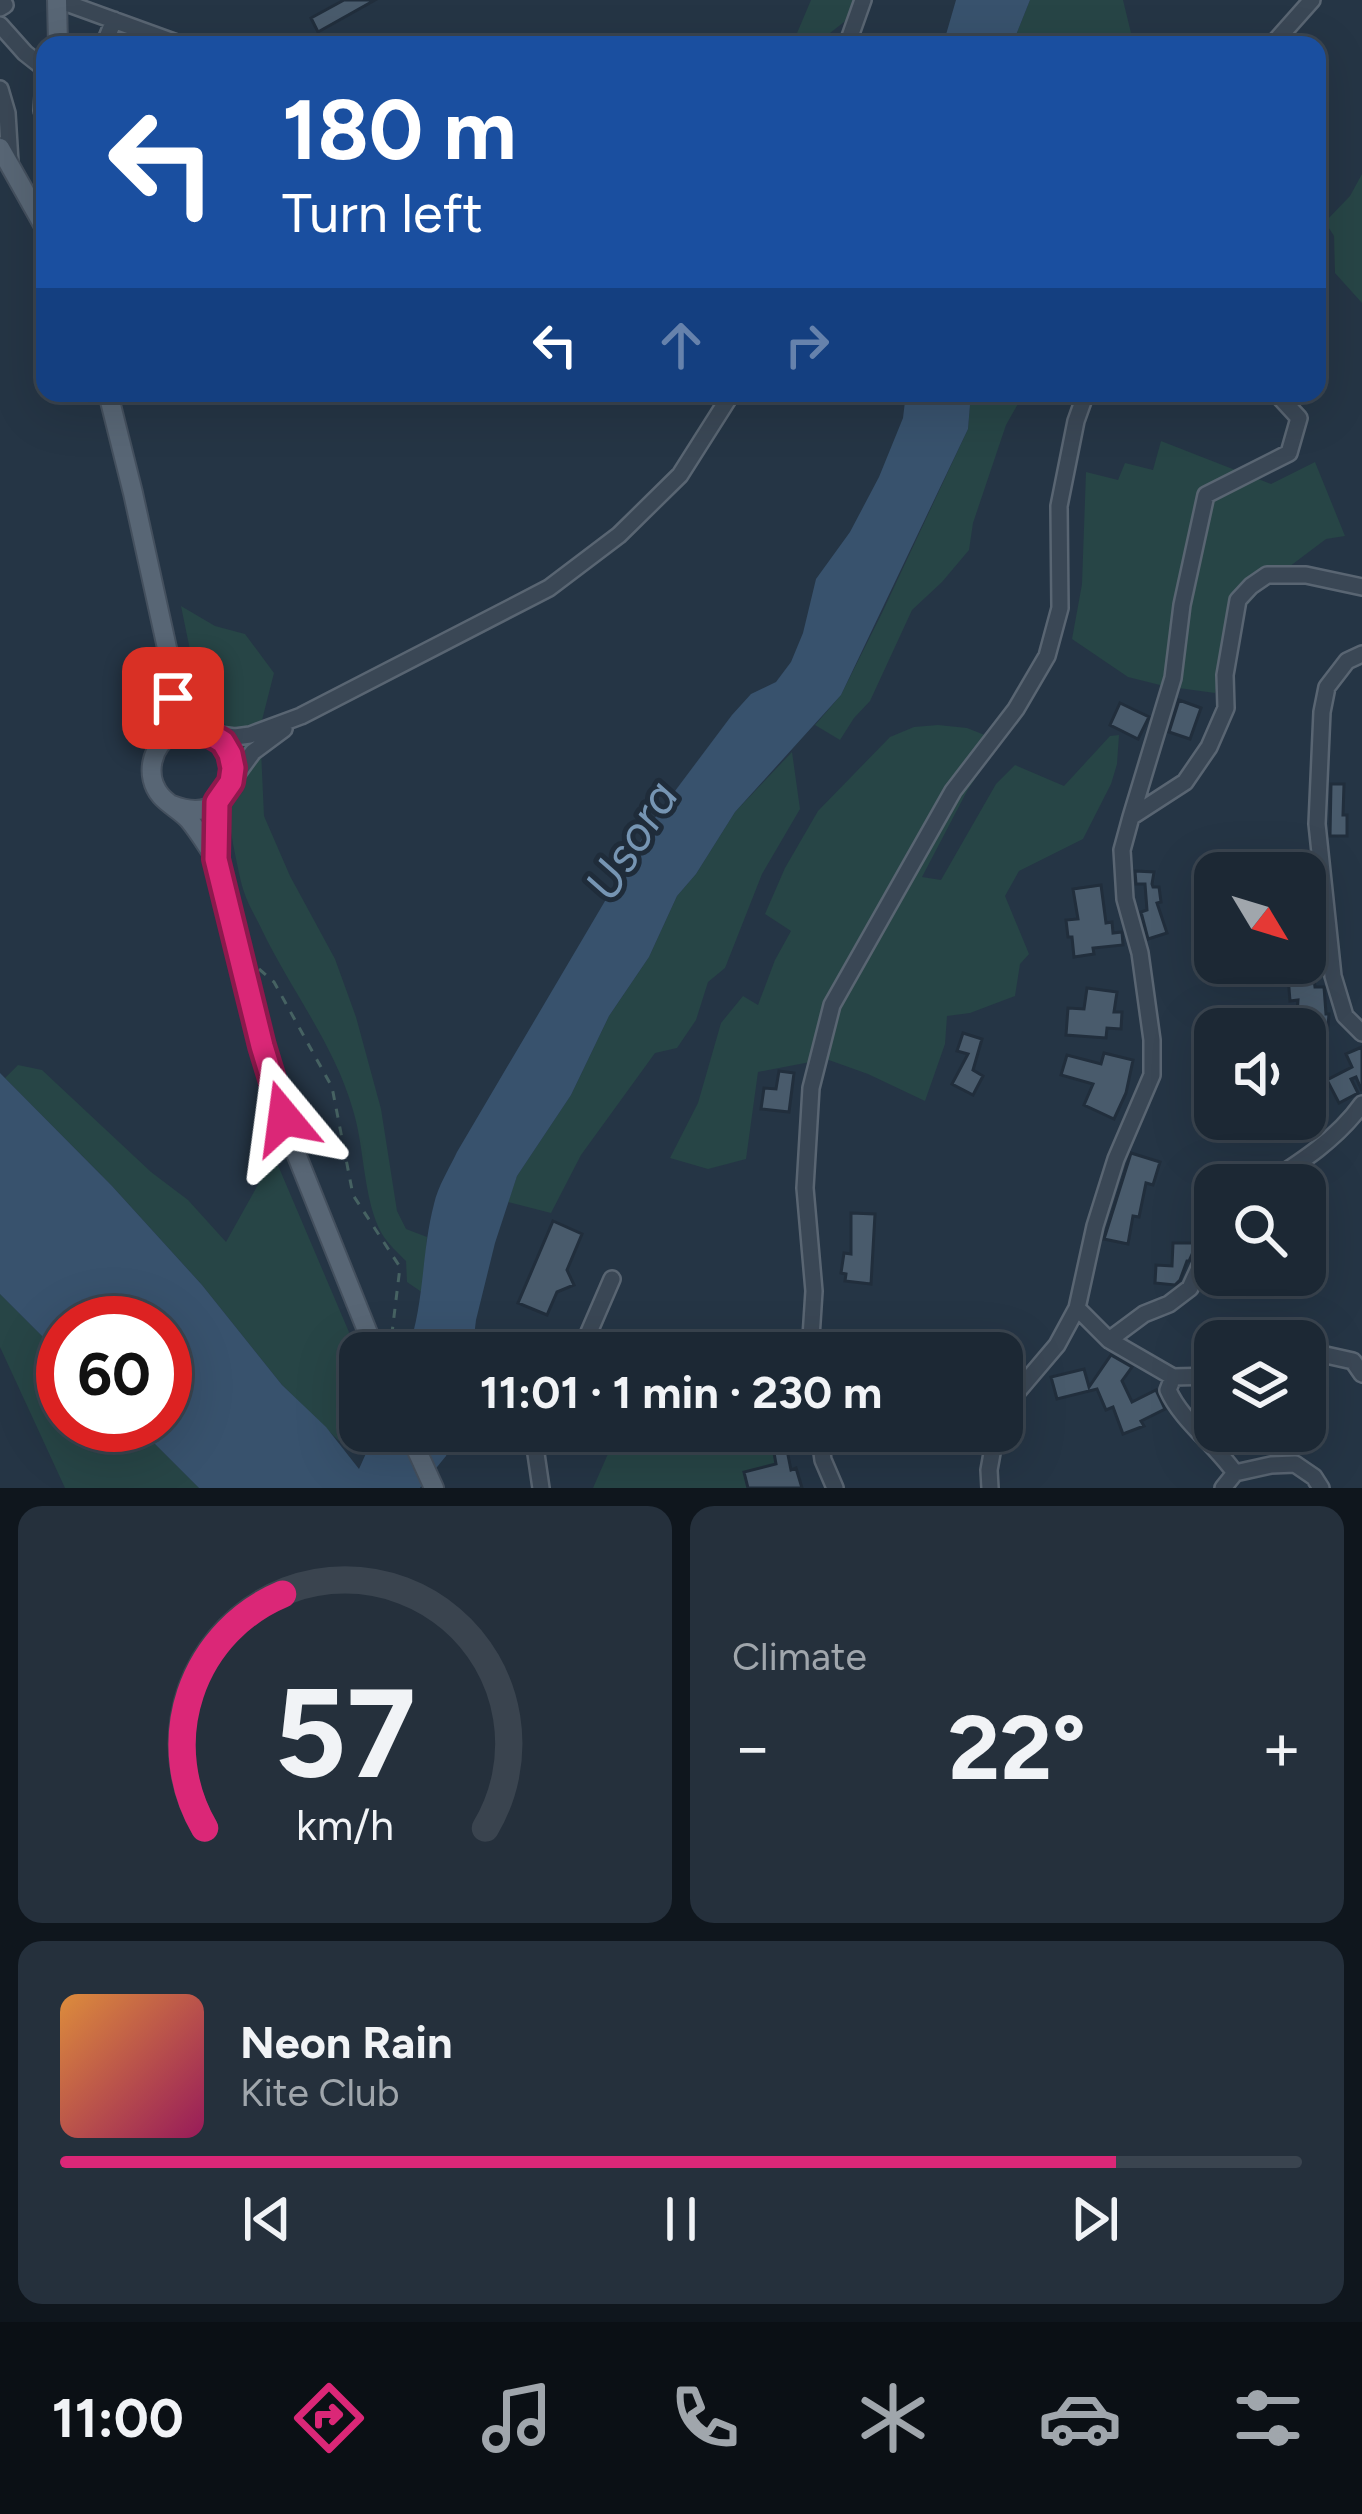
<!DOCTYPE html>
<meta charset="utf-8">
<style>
:root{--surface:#1c2834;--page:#25303c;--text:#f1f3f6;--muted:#a0a6ac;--line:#3a444f;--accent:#db2777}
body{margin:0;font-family:Figtree,sans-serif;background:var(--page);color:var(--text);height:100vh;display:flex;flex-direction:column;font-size:45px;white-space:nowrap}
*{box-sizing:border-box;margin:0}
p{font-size:39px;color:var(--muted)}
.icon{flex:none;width:66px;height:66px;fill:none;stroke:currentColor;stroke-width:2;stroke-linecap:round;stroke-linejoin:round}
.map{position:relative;height:1488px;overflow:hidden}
.side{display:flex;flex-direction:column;gap:18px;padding:18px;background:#0f161d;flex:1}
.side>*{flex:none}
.banner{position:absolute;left:36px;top:36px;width:1290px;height:366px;border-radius:24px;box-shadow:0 12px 48px #0002,0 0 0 3px var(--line);background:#1a4fa0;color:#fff;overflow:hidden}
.needle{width:78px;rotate:128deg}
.controls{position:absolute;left:1194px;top:852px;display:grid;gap:24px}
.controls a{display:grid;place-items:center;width:132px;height:132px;border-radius:24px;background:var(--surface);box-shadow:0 12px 48px #0002,0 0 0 3px var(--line);font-size:60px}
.speed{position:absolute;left:36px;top:1296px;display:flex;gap:24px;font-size:60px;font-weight:700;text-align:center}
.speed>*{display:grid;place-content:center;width:156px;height:156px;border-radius:50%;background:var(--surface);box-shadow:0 12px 48px #0002,0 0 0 3px var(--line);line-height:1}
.speed .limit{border:18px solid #d22;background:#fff;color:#111}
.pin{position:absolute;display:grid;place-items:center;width:102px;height:102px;color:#fff;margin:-51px;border-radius:24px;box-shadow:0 6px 18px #0006}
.me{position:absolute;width:132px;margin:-66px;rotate:344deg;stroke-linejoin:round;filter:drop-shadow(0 0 9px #0008)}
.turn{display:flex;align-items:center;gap:42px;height:252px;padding:0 48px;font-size:54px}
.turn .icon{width:156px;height:156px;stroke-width:2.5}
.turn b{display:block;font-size:84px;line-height:102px}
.lanes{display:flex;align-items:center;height:114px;padding:0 48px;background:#0003;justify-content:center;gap:60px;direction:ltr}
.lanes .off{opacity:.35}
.big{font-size:90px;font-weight:700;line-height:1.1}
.side .tile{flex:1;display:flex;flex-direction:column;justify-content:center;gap:18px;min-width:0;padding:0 42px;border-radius:24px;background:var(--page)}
.side .dial{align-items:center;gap:0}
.dial svg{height:312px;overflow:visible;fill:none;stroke:var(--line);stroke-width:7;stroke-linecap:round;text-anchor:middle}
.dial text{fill:var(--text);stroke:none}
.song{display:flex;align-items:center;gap:36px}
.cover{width:144px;height:144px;border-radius:18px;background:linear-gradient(135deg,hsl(30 70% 55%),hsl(330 70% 35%))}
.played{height:12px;border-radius:6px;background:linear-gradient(90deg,var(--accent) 85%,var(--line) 85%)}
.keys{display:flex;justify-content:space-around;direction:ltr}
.heat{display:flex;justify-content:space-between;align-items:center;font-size:66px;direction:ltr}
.side .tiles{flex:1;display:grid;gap:18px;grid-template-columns:1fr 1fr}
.tile:last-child{grid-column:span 2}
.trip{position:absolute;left:339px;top:1332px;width:684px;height:120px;border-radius:24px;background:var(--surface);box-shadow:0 12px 48px #0002,0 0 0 3px var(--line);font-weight:700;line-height:120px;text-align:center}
.menu{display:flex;height:192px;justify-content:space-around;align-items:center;background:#0b1015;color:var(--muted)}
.menu .icon{width:84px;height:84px}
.menu .on{color:var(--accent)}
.menu b{font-size:54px;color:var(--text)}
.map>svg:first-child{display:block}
</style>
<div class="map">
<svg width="1362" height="1488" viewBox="0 0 1362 1488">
<rect width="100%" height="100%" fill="#253545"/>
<path fill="#274546" d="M 811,0 L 872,0 L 830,33 L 822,45 L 792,45 Z
M 1030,0 L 1123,0 L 1131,33 L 1143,45 L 1012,45 Z
M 1362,174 L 1362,303 L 1335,273 L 1334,236 L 1325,222 L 1350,196 Z
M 971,393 L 1024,393 L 1006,425 L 973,523 L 969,550 L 942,582 L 912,610 L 870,701 L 854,718 L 840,740 L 815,725 L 841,695 L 882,613 L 968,429 Z
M 1161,441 L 1271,484 L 1315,462 L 1345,536 L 1326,539 L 1265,585 L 1241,612 L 1226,637 L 1215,693 L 1164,686 L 1128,677 L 1072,639 L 1082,584 L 1086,472 L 1118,480 L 1125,463 L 1153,470 Z
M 181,606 L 215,626 L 245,634 L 274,673 L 260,728 L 264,816 L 290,876 L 335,959 L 356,1017 L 381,1109 L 397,1211 L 406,1229 L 427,1237 L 423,1293 L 407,1282 L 406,1261 C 398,1253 388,1244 382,1234 C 363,1200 365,1149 353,1110 C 335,1046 291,990 262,930 C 256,917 247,903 243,889 C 238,871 227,816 227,799 C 227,777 243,759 233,736 C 225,719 208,711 199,694 Z
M 938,725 L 967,728 L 1000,741 L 967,791 L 922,877 L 941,880 L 996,784 L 1015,765 L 1064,786 L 1110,736 L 1119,735 L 1117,764 L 1111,784 L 1083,839 L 1019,871 L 1005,896 L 1029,954 L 1020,964 L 1015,996 L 970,1013 L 947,1016 L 945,1044 L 925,1101 L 868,1074 L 826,1059 L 758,1072 L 746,1159 L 708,1169 L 670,1158 L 698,1103 L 721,1023 L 743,996 L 758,1005 L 775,960 L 791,931 L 765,914 L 785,868 L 818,811 L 890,737 L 914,727 Z
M 792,752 L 800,809 L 762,874 L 725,968 L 708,982 L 696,1020 L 677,1048 L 655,1053 L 581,1155 L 551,1213 L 508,1202 L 517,1176 L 571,1095 L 609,1016 L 649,957 L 677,896 L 696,874 L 735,812 Z
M 18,1065 L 42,1070 L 151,1172 L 188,1200 L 226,1242 L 274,1156 L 360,1358 L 360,1421 L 339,1441 L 282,1385 L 202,1285 L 112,1186 L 5,1078 Z
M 0,1294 L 63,1357 L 63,1425 L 136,1425 L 199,1488 L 65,1488 L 0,1347 Z
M 618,1431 L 814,1431 L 814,1441 L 782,1449 L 782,1471 L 756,1488 L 593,1488 Z"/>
<path fill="#38526d" d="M 956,0 L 1030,0 L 1012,45 L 943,45 Z
M 906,393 L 971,393 L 968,429 L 841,695 L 735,812 L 696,874 L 677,896 L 649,957 L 609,1016 L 571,1095 L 517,1176 L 495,1243 L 476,1320 L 472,1353 L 407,1353 C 425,1303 421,1254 434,1204 C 438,1186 449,1169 457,1152 L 651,823 L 732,715 L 751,694 L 776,682 L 791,662 L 803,633 L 816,579 L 850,532 L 879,477 L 903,418 Z
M 0,1073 L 112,1186 L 202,1285 L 282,1385 L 326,1427 L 359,1469 L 376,1431 L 455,1431 L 446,1456 L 420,1488 L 199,1488 L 136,1425 L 165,1425 L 165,1323 L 63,1323 L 63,1357 L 0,1294 Z"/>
<path fill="#495b6c" stroke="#212e3c" stroke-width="3" d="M 344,0 L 375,0 L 318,32 L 311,18 Z
M 1179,700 L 1201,708 L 1190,739 L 1169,732 Z
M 1120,703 L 1149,717 L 1138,739 L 1110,725 Z
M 1331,784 L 1344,784 L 1343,815 L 1347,815 L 1347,836 L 1330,836 Z
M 1135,871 L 1154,872 L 1152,884 L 1153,887 L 1159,887 L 1161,902 L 1157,903 L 1167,933 L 1148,939 L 1141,912 L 1147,910 L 1145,884 L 1136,884 Z
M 1101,885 L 1106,923 L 1112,922 L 1113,933 L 1122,932 L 1123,945 L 1093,948 L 1094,954 L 1074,957 L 1072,937 L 1068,937 L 1066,920 L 1078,919 L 1073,889 Z
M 1280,963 L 1312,963 L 1315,987 L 1324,987 L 1326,1014 L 1329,1014 L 1326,1050 L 1305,1049 L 1305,1029 L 1296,1029 L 1298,1000 L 1290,1001 L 1288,976 L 1281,976 Z
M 1087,988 L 1117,992 L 1114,1012 L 1122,1012 L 1121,1029 L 1107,1028 L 1106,1038 L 1066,1035 L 1068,1008 L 1084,1009 Z
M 963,1033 L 982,1039 L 973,1070 L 983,1076 L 973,1095 L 952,1084 L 968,1054 L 957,1051 Z
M 1362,1047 L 1362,1091 L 1356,1077 L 1351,1079 L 1358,1093 L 1339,1103 L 1327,1080 L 1352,1067 L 1346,1054 Z
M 1104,1053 L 1133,1060 L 1126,1093 L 1114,1119 L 1084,1105 L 1093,1084 L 1061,1075 L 1067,1055 L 1101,1064 Z
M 779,1071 L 794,1073 L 789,1112 L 761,1109 L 764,1088 L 776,1089 Z
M 1131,1153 L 1160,1162 L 1153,1185 L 1146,1183 L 1139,1217 L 1133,1216 L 1128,1244 L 1104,1239 Z
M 851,1213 L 875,1214 L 871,1284 L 845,1281 L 846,1274 L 841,1273 L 844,1253 L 851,1254 Z
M 553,1221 L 582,1234 L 567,1270 L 574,1285 L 557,1292 L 547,1315 L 518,1303 Z
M 1173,1243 L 1197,1243 L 1189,1261 L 1187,1261 L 1180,1280 L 1175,1285 L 1155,1283 L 1156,1265 L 1172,1266 Z
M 1111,1355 L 1132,1367 L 1122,1381 L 1132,1402 L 1156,1390 L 1165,1409 L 1141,1421 L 1144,1426 L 1123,1434 L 1113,1407 L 1106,1410 L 1097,1389 L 1057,1399 L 1051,1377 L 1084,1369 L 1089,1387 Z
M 785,1440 L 791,1470 L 796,1468 L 802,1488 L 748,1488 L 744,1472 L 776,1464 L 772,1442 Z"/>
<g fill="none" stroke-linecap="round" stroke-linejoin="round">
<g stroke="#596572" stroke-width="20">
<path id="minor" d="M 58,0 L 182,45
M 0,8 L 5,5
M 0,25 L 25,53 L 44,68
M 104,45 L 114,20
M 847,45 L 863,0
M 1272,45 L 1312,0
M 0,89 L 7,113 L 10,162
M 42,111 L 45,66
M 44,128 L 45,137
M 1362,654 L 1347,661 L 1327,687 L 1322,712 L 1317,824 L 1333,976 L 1345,1016 L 1362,1033
M 212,734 L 235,737 L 250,735 L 301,716 L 549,588 L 619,535 L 680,475 L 732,393
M 231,782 L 253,752 L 284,729
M 1131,817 L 1173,678 L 1182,605 L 1206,495 L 1289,453 L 1299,418 L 1276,393
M 1265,1185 C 1301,1162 1337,1139 1362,1104
M 1077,1308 L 1109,1340 L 1173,1377 L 1168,1390 C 1181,1420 1215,1444 1235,1473
M 1109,1340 L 1144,1314 L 1169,1304 L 1190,1288 L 1215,1233
M 580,1353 L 612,1279
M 810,1353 L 814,1291 L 805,1188 L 811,1088 L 832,1005 L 953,791 L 1016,709 L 1047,656 L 1060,608 L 1059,506 L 1076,421 L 1086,393
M 1305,1359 L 1326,1355 L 1353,1361 L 1362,1374
M 1173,1377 L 1215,1376
M 1002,1417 L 1007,1404 L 1057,1345 L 1077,1308 L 1095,1226 L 1116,1159 L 1152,1075 L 1152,1040 L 1140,953 L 1125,899 L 1122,850 L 1131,817 L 1185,782 L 1209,747 L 1226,708 L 1225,675 L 1238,600 L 1251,586 L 1267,575 L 1306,575 L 1362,587
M 540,1431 L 535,1447 L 541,1488
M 819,1431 L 823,1460 L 835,1488
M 990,1488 L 989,1470 L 996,1431
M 1223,1488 L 1235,1473 L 1271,1465 L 1295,1464 L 1314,1477 L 1321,1488"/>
</g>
<g stroke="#44505e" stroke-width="22">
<path id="major" d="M 57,0 L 58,45
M 0,148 L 45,228
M 108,393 L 133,493 L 174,680 L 170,735
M 174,680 L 203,730
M 217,801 L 216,859 L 262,1045 L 297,1156 L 376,1353
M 172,805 C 256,837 244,698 174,733 C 151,745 144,776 161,796 C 169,805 181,811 189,820 C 199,832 207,846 216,859
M 408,1431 L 434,1488"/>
</g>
<path stroke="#466262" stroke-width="3" stroke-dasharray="9 9" stroke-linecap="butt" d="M 259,969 L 274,982 L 332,1087 L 353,1195 L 400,1267 L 392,1333"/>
<use href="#minor" stroke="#3a4755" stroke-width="15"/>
<use href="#major" stroke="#586675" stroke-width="18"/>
</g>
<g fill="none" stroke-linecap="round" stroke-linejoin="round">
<g stroke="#8e194d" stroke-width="30">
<path id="route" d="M 173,698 L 174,680 L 203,730 L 223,742 L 230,754 L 233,768 L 231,782 L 217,802 L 216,859 L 262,1046 L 284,1118"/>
</g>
<use href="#route" stroke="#db2777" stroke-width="21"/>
</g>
<g text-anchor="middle" stroke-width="10" stroke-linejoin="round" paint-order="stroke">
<g font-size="48" font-style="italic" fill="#7695b3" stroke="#1f2c3a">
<text transform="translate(631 840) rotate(-58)" y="17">Usora</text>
</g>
</g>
</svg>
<div class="controls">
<a><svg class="needle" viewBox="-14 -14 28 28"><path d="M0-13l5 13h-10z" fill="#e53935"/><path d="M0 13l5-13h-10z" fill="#a0a6ac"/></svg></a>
<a><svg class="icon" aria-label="sound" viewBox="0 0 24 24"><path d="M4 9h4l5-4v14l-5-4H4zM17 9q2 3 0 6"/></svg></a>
<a><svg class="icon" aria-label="search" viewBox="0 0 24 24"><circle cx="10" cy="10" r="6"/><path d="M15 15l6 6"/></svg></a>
<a><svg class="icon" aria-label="layers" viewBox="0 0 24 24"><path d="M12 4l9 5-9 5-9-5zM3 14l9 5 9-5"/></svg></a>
</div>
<div class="speed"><div class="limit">60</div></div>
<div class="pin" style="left:173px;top:698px;background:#d93025"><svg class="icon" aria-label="arrive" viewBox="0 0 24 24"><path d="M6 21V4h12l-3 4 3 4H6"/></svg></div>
<svg class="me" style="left:284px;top:1118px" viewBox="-20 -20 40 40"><path d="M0-17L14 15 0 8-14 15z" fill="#db2777" stroke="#fff" stroke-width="4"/></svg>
<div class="trip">11:01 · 1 min · 230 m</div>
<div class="banner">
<div class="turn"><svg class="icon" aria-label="left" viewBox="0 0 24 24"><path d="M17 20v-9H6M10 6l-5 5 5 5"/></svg><div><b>180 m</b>Turn left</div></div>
<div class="lanes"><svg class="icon" aria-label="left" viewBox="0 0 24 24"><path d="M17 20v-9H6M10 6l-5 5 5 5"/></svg><svg class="icon off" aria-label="ahead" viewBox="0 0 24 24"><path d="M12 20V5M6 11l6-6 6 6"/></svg><svg class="icon off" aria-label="right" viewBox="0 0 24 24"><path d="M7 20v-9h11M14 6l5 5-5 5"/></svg></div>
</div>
</div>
<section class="side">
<div class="tiles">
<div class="tile dial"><svg viewBox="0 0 100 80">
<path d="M14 69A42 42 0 1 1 86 69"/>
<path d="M14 69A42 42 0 0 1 34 9" stroke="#db2777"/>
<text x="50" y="56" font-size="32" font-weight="700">57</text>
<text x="50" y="72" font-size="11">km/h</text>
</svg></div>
<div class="tile"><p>Climate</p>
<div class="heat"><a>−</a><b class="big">22°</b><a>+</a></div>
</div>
<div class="tile">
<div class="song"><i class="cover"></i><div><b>Neon Rain</b><p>Kite Club</p></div></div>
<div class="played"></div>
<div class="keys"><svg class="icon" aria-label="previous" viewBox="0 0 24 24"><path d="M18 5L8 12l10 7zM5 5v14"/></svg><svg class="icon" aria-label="pause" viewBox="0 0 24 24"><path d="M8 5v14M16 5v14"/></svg><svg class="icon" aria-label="next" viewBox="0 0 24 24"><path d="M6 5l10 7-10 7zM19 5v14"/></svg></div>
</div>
</div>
</section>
<nav class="menu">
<b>11:00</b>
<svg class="icon on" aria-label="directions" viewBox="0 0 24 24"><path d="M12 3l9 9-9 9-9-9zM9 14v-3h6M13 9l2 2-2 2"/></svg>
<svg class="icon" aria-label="music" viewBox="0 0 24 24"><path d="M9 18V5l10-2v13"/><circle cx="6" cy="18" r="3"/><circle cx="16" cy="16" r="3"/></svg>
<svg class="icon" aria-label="phone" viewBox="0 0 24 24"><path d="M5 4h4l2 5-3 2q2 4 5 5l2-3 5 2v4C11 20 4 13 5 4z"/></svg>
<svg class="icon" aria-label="climate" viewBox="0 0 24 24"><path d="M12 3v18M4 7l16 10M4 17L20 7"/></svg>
<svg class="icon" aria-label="car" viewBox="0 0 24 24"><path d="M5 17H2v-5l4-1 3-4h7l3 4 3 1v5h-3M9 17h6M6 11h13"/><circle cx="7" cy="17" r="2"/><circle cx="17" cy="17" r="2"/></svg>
<svg class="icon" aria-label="filters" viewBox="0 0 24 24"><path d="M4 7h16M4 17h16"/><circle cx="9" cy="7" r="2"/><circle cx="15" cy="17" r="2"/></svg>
</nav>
